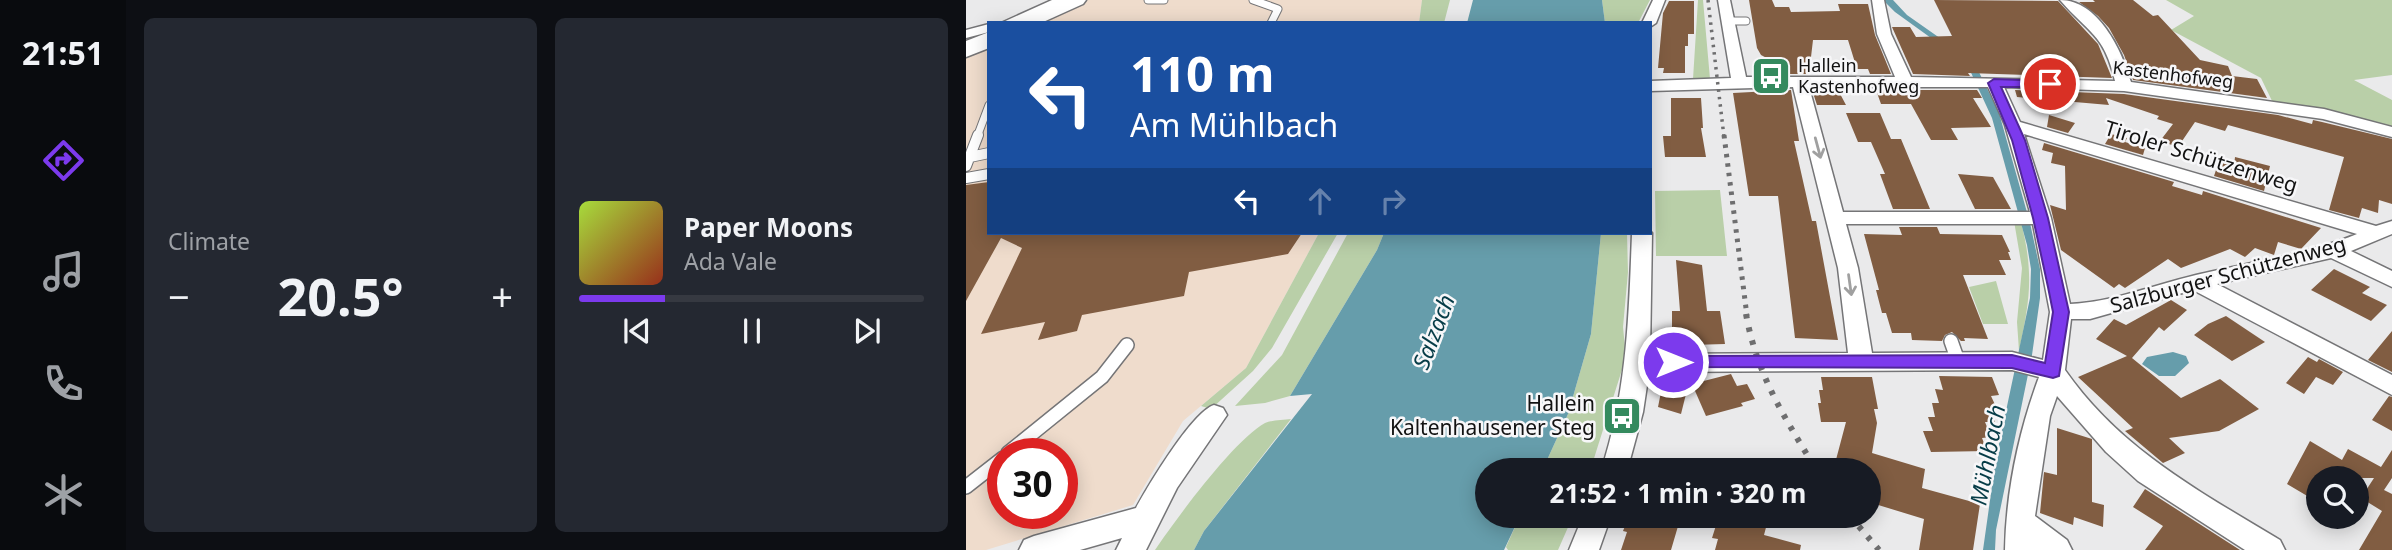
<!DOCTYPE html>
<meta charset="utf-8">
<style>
:root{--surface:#171b24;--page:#242831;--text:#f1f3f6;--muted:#9ea1a6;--line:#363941;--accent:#7c3aed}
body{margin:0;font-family:"Noto Sans",sans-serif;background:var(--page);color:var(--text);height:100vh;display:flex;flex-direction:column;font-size:26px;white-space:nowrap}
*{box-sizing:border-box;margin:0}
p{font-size:23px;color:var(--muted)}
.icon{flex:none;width:38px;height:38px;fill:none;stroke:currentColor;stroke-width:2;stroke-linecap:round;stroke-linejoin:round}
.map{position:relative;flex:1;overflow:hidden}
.side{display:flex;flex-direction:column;gap:18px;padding:18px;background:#0d0f14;width:840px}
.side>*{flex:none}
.banner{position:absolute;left:21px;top:21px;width:665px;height:214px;border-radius:0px;box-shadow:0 4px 18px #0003;background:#1a4fa0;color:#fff;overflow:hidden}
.tools{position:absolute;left:1340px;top:466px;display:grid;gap:14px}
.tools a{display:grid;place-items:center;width:63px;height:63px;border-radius:50%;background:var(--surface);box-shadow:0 4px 18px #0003;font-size:35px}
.speed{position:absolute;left:21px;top:438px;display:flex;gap:14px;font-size:35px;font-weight:700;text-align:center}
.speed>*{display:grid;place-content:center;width:91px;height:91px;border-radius:50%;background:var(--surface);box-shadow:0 4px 18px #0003;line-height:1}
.speed .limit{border:10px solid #d22;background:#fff;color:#111}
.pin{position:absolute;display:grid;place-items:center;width:60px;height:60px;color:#fff;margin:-30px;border:4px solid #fff;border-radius:50%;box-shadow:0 2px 7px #0007}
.me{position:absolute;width:77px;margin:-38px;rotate:90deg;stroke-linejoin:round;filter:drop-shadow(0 0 5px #0008)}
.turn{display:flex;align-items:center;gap:24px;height:147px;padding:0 28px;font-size:32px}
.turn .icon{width:91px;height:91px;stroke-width:2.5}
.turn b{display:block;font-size:49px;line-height:60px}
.lanes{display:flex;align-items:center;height:66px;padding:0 28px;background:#0003;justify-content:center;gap:35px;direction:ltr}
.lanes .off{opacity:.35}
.big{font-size:52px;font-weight:700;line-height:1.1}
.side .card{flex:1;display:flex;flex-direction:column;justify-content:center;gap:10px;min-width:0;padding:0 24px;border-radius:10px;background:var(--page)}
.song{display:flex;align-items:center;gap:21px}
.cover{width:84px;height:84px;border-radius:10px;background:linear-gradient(135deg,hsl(80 70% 55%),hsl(10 70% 35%))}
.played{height:7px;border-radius:4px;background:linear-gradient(90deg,var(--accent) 25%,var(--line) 25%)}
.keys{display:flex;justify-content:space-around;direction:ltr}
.heat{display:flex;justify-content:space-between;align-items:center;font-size:38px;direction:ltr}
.side .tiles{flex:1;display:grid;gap:18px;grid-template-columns:repeat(2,1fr)}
.trip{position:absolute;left:509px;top:458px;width:406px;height:70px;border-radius:35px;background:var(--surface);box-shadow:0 4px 18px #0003;font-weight:700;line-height:70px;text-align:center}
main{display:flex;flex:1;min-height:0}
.tab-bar{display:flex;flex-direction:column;width:126px;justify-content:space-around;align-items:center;background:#090b0e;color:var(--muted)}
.tab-bar .icon{width:49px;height:49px}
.tab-bar .active{color:var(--accent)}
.tab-bar b{font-size:32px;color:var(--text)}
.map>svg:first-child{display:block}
</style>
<main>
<nav class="tab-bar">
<b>21:51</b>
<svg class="icon active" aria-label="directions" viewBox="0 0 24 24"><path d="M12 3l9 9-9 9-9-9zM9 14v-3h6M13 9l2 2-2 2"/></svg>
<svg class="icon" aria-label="music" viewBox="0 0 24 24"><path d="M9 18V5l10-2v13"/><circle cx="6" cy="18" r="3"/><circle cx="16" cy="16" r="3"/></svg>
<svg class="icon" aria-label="phone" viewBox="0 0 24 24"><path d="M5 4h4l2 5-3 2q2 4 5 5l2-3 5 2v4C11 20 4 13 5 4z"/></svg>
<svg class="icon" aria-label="climate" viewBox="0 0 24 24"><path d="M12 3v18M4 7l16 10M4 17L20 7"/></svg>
</nav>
<section class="side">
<div class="tiles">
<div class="card"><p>Climate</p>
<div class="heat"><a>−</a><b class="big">20.5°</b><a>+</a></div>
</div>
<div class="card">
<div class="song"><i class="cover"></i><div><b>Paper Moons</b><p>Ada Vale</p></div></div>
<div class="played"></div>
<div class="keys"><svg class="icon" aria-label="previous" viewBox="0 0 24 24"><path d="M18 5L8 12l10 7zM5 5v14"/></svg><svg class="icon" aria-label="pause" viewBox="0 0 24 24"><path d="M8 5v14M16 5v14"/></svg><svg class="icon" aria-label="next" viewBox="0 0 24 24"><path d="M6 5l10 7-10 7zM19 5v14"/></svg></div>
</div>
</div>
</section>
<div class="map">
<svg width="1426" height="550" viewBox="0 0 1426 550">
<rect width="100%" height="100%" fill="#eaeaeb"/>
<path fill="#efdccc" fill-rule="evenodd" d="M 119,0 L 456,0 L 453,23 L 63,23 Z
M 23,42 L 23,233 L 353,233 L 280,368 L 217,421 L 167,505 L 20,550 L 0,550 L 0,54 ZM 37,453 L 96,453 L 96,513 L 37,513 Z"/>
<path fill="#b9cfa8" d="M 456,0 L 484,0 L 478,23 L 453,23 Z
M 636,0 L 684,0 L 672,23 L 639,23 Z
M 732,0 L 737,0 L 744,79 L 727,79 Z
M 1200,0 L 1426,0 L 1426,75 L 1388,80 L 1426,100 L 1426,130 L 1307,103 L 1295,78 L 1205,30 L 1228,16 Z
M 754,190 L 761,256 L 690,256 L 689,191 Z
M 1048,221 L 1055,222 C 1068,274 1064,300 1053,351 L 1051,322 L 1056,268 Z
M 353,233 L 372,233 L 306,348 L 287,371 L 245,409 L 235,406 L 280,368 Z
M 382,233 L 418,233 L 411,250 L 324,396 L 299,403 L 269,406 L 316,355 Z
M 635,233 L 661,233 L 662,272 L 657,327 L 660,357 L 624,471 L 576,471 L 602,414 L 625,334 Z
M 1030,281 L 1042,324 L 1017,324 L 1003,287 Z
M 325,419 L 238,531 L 228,550 L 189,550 C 210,519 268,440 299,423 C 306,420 317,420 325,419 Z
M 554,516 L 607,516 L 592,550 L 542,550 L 540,547 Z"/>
<path fill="#669dab" d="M 507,0 L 636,0 L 639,23 L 501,23 Z
M 917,0 L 927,0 L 941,15 L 1008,62 L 1033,113 L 1064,223 L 1074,269 L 1074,298 L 1066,355 L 1030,530 L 1029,550 L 1017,550 L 1030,458 L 1064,298 L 1065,269 L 1061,245 L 1026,118 L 1001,64 L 929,12 Z
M 418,233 L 635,233 L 625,334 L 602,414 L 576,471 L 522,471 L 522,516 L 554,516 L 538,550 L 228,550 L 238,531 L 346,394 L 324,396 L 411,250 Z
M 1207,352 L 1220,356 L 1223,363 L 1209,376 L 1193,376 L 1176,364 L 1181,357 Z"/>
<path fill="#815d42" d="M 783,0 L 806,0 L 809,7 L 823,7 L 825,12 L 874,11 L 872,4 L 902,4 L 909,35 L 925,74 L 904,74 L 902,69 L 891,69 L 882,40 L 847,40 L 843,74 L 800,74 L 810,63 L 795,55 L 791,48 Z
M 968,0 L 1092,1 L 1132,44 L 1146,78 L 1002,73 L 1004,76 L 947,74 L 926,27 L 944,27 L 950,37 L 986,36 Z
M 1127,0 L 1167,0 L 1187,16 L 1192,15 L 1234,60 L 1262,66 L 1266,76 L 1291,79 L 1301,98 L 1167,80 L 1158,55 L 1143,28 L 1132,16 L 1113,2 L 1129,2 Z
M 703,1 L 728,1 L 728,34 L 722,34 L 722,46 L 719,46 L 719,73 L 697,73 L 698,68 L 692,68 L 697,13 Z
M 825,90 L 833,141 L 828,141 L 846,221 L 850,221 L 872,340 L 829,338 L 812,196 L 783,196 L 767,93 Z
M 846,90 L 872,90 L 880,105 L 851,105 Z
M 910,90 L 1011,90 L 1016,98 L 1007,98 L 1025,127 L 985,128 L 992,140 L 965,140 L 945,104 L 915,104 Z
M 1049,90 L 1158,94 L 1312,115 L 1346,124 L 1347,120 L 1356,122 L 1426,139 L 1426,204 L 1413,200 L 1412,213 L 1396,208 L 1393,218 L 1363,210 L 1378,157 L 1262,125 L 1259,131 L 1229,122 L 1212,147 L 1194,141 L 1207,124 L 1191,119 L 1193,116 L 1140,98 L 1143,105 L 1051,97 Z
M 705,98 L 735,98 L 737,128 L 735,128 L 740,157 L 699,157 L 697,136 L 705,136 Z
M 880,113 L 914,113 L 925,139 L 935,139 L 964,209 L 927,209 L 914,174 L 919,174 L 905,142 L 892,142 Z
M 1083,115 L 1109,123 L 1102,133 L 1081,127 Z
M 1145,134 L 1161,138 L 1159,142 L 1179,148 L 1177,155 L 1139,144 Z
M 1078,143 L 1208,182 L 1206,186 L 1236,195 L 1237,191 L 1355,228 L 1335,249 L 1312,242 L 1308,255 L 1289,248 L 1279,257 L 1264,249 L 1215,268 L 1202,259 L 1159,288 L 1153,284 L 1148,288 L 1095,250 L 1084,205 L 1100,210 L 1099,166 L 1085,163 L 1087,153 L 1076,150 Z
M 1269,157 L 1304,166 L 1298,191 L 1248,176 L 1253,161 L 1268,166 Z
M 992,174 L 1027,177 L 1045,209 L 1009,209 Z
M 23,182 L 23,233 L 336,233 L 322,254 L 223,272 L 218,296 L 116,315 L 111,331 L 72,340 L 79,322 L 15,334 L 56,248 L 35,238 L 0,301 L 0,185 Z
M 933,227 L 971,227 L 974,234 L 1036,235 L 1044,252 L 1042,252 L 1045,260 L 1033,260 L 1040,275 L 997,275 L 1022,339 L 998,338 L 999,341 L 995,341 L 986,332 L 979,335 L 976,341 L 946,340 L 945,333 L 926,333 L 920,313 L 916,313 L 910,290 L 913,290 L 898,234 L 936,235 Z
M 710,260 L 736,265 L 741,311 L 754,311 L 759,344 L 725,345 L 706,338 L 706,311 L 714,311 Z
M 1368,269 L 1404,287 L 1396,293 L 1421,305 L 1405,321 L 1345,290 Z
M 1205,300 L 1221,310 L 1198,331 L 1193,327 L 1166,358 L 1215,398 L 1254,379 L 1293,409 L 1253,431 L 1203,438 L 1219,453 L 1197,463 L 1159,431 L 1167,428 L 1112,377 L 1161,356 L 1130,339 L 1148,319 L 1160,325 Z
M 1260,316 L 1299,342 L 1266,361 L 1228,335 L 1242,324 Z
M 1426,331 L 1426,372 L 1402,360 Z
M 1342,357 L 1351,362 L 1353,359 L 1377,372 L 1367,385 L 1350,377 L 1338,394 L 1320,383 Z
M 765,374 L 771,386 L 781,384 L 789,399 L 775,403 L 777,406 L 740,416 L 726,384 Z
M 973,376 L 1026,377 L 1033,395 L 1025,396 L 1031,409 L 1023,409 L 1029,422 L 1019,422 L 1025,437 L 1016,438 L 1021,451 L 965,452 L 957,431 L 967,431 L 962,417 L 969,417 L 966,403 L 973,403 L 969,389 L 977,390 Z
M 855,377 L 906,377 L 912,409 L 908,409 L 911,423 L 906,453 L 959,469 L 956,488 L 1014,504 L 1007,550 L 953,550 L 958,519 L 909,504 L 912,488 L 903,485 L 903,471 L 867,471 L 880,422 L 855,422 L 852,403 L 855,403 L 853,390 L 857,390 Z
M 696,387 L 720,394 L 715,414 L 692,407 Z
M 1423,396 L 1426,397 L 1426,431 L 1406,420 Z
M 1091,428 L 1126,439 L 1126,502 L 1138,505 L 1137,527 L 1108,517 L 1107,525 L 1074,513 L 1078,472 L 1091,475 Z
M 1344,441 L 1376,460 L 1382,449 L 1415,467 L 1426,450 L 1426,478 L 1418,490 L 1426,494 L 1426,550 L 1393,550 L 1416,511 L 1395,498 L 1408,478 L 1353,478 L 1343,497 L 1321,484 Z
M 1179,489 L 1274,550 L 1179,550 L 1197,526 L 1167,507 Z
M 663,516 L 715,516 L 705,550 L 655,550 L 661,532 L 657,531 Z
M 753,516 L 803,516 L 798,535 L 835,545 L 834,550 L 749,550 L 752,539 L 746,538 Z"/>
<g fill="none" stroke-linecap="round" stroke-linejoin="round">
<g stroke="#757577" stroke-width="9">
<path id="service-far2" d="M 182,0 L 198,0
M 287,0 L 312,9 L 305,23
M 762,21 L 780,21
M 11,137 L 23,105"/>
</g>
<g stroke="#757577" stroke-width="12">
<path id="service-far1" d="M 4,157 L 23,153
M 0,166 L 12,135
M 0,178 L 23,174"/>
</g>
<g stroke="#757577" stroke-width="16">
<path id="service" d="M 985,341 L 992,361
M 42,453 L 136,377 L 161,345
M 0,487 L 37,458"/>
</g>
<g stroke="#757577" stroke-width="3">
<path id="minor" d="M 86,0 L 103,0 L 54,23 L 35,23 Z
M 687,0 L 699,0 L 690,23 L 684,27 L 684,23 L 676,23 Z
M 752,0 L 764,0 L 780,77 L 929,77 L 911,34 L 906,0 L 918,0 L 925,34 L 945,77 L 1149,81 C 1138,33 1122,33 1094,0 C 1132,0 1156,50 1165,82 L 1358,109 L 1426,127 L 1426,137 L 1357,119 L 1158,91 L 1038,87 L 1054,122 L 1410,226 L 1426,221 L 1426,234 L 1385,251 L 1426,271 L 1426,287 L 1365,258 L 1251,284 L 1426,375 L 1426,395 L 1227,290 L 1124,319 L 1105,319 L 1099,370 C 1155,450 1233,491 1314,540 L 1319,550 L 1279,550 L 1172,481 L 1140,452 L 1091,396 L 1084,416 L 1069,516 L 1101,540 L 1106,550 L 1039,550 C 1040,492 1053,431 1073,377 L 1046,370 L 683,372 L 677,412 L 661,471 L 635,471 C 661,392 663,315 666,233 L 684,233 L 684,231 L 686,233 L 684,354 L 882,353 L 872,268 L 827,87 L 684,91 L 684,81 L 765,78 ZM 843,87 L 1022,87 L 1039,125 L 1064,212 L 877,212 ZM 1058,134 L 1391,234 C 1339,255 1284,262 1230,275 C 1188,285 1147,302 1104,304 L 1085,218 ZM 880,224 L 1067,224 L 1084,312 L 1077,360 L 1046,352 L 906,353 L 892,268 Z
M 23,24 L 23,32 L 0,38 L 0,30 Z
M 248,405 L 257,408 L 261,415 L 211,488 L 180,550 L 150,550 L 156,538 L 114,550 L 53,550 L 58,540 L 68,536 L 170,508 C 182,486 226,412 248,405 Z
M 617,516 L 645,516 L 633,550 L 603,550 Z"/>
</g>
<g stroke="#757577" stroke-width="3">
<path id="primary" d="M 93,0 L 120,0 L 117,4 L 75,23 L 46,23 L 49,18 Z
M 23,32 L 23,48 L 0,57 L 0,41 Z"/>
</g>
<use href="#service-far2" stroke="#fff" stroke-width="7"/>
<use href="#service-far1" stroke="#fff" stroke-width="10"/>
<use href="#service" stroke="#fff" stroke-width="13"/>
<use href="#minor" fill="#fff" fill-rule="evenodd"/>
<use href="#primary" fill="#fff" fill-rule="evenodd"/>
<path stroke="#6e6e6f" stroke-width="3.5" stroke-dasharray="2.5 5" stroke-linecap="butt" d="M 742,0 L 758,137"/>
<path stroke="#6e6e6f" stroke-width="5" stroke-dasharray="3.5 6" stroke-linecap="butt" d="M 758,135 L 781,316"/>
<path stroke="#6e6e6f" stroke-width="6" stroke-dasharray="4.5 9" stroke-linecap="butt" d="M 780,314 C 791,376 819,418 851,471
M 884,516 L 913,550"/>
</g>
<defs><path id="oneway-shaft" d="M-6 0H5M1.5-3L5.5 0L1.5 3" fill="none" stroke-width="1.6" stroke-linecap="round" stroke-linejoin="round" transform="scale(1.75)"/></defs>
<g stroke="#a0a0a0">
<use href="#oneway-shaft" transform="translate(852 148) rotate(75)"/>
<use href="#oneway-shaft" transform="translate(884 285) rotate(82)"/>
</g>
<path fill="#7c3aed" stroke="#51269a" stroke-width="2" d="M 1028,79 L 1084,81 L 1090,84 L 1084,87 L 1035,87 L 1059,140 L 1082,218 L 1103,312 L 1093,376 L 1087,378 L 1046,368 L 700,367 L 698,362 L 700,357 L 707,356 L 1046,355 L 1079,363 L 1087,312 L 1082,287 L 1067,218 L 1046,140 L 1022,83 Z"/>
<defs>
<g id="bus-square" transform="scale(2.0125)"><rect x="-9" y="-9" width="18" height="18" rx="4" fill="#348a5e" stroke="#f7f7f9"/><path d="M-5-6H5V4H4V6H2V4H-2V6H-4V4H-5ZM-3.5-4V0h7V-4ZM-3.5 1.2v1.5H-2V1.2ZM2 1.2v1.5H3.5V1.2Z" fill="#fff"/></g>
</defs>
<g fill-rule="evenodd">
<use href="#bus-square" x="805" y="76"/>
<use href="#bus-square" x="656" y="416"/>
</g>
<g text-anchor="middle" stroke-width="5" stroke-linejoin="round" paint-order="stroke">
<g font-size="18" fill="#121212" stroke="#f7f7f9" text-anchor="start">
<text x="832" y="72">Hallein<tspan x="832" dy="21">Kastenhofweg</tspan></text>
</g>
<g font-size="18" fill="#121212" stroke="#f7f7f9">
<text transform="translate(1207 75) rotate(7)" y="6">Kastenhofweg</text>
</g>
<g font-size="21" fill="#121212" stroke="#f7f7f9">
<text transform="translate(1235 157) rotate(17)" y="7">Tiroler Schützenweg</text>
<text transform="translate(1262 275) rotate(-15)" y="7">Salzburger Schützenweg</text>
</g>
<g font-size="21" fill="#121212" stroke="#f7f7f9" text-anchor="end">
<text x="629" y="411">Hallein<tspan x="629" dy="24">Kaltenhausener Steg</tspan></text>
</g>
<g font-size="23" font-style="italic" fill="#063c47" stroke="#f7f7f9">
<text transform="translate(468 332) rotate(-69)" y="8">Salzach</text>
<text transform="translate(1022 455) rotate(-79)" y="8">Mühlbach</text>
</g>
</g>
</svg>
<div class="tools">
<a><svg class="icon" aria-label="search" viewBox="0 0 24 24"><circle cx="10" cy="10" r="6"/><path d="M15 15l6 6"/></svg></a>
</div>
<div class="speed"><div class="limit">30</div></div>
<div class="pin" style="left:1084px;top:84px;background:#d93025"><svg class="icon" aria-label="arrive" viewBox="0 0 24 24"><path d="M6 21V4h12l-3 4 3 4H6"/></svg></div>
<svg class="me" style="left:707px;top:362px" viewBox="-20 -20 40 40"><circle r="17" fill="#7c3aed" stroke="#fff" stroke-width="3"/><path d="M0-11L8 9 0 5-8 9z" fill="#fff"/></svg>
<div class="trip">21:52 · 1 min · 320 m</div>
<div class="banner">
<div class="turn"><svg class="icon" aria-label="left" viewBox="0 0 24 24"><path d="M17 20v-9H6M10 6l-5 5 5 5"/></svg><div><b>110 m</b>Am Mühlbach</div></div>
<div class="lanes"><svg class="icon" aria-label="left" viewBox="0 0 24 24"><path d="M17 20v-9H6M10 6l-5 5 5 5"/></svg><svg class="icon off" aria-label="ahead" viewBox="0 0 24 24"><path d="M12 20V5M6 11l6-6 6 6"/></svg><svg class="icon off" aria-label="right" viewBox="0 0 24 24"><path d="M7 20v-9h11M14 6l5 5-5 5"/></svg></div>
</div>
</div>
</main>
